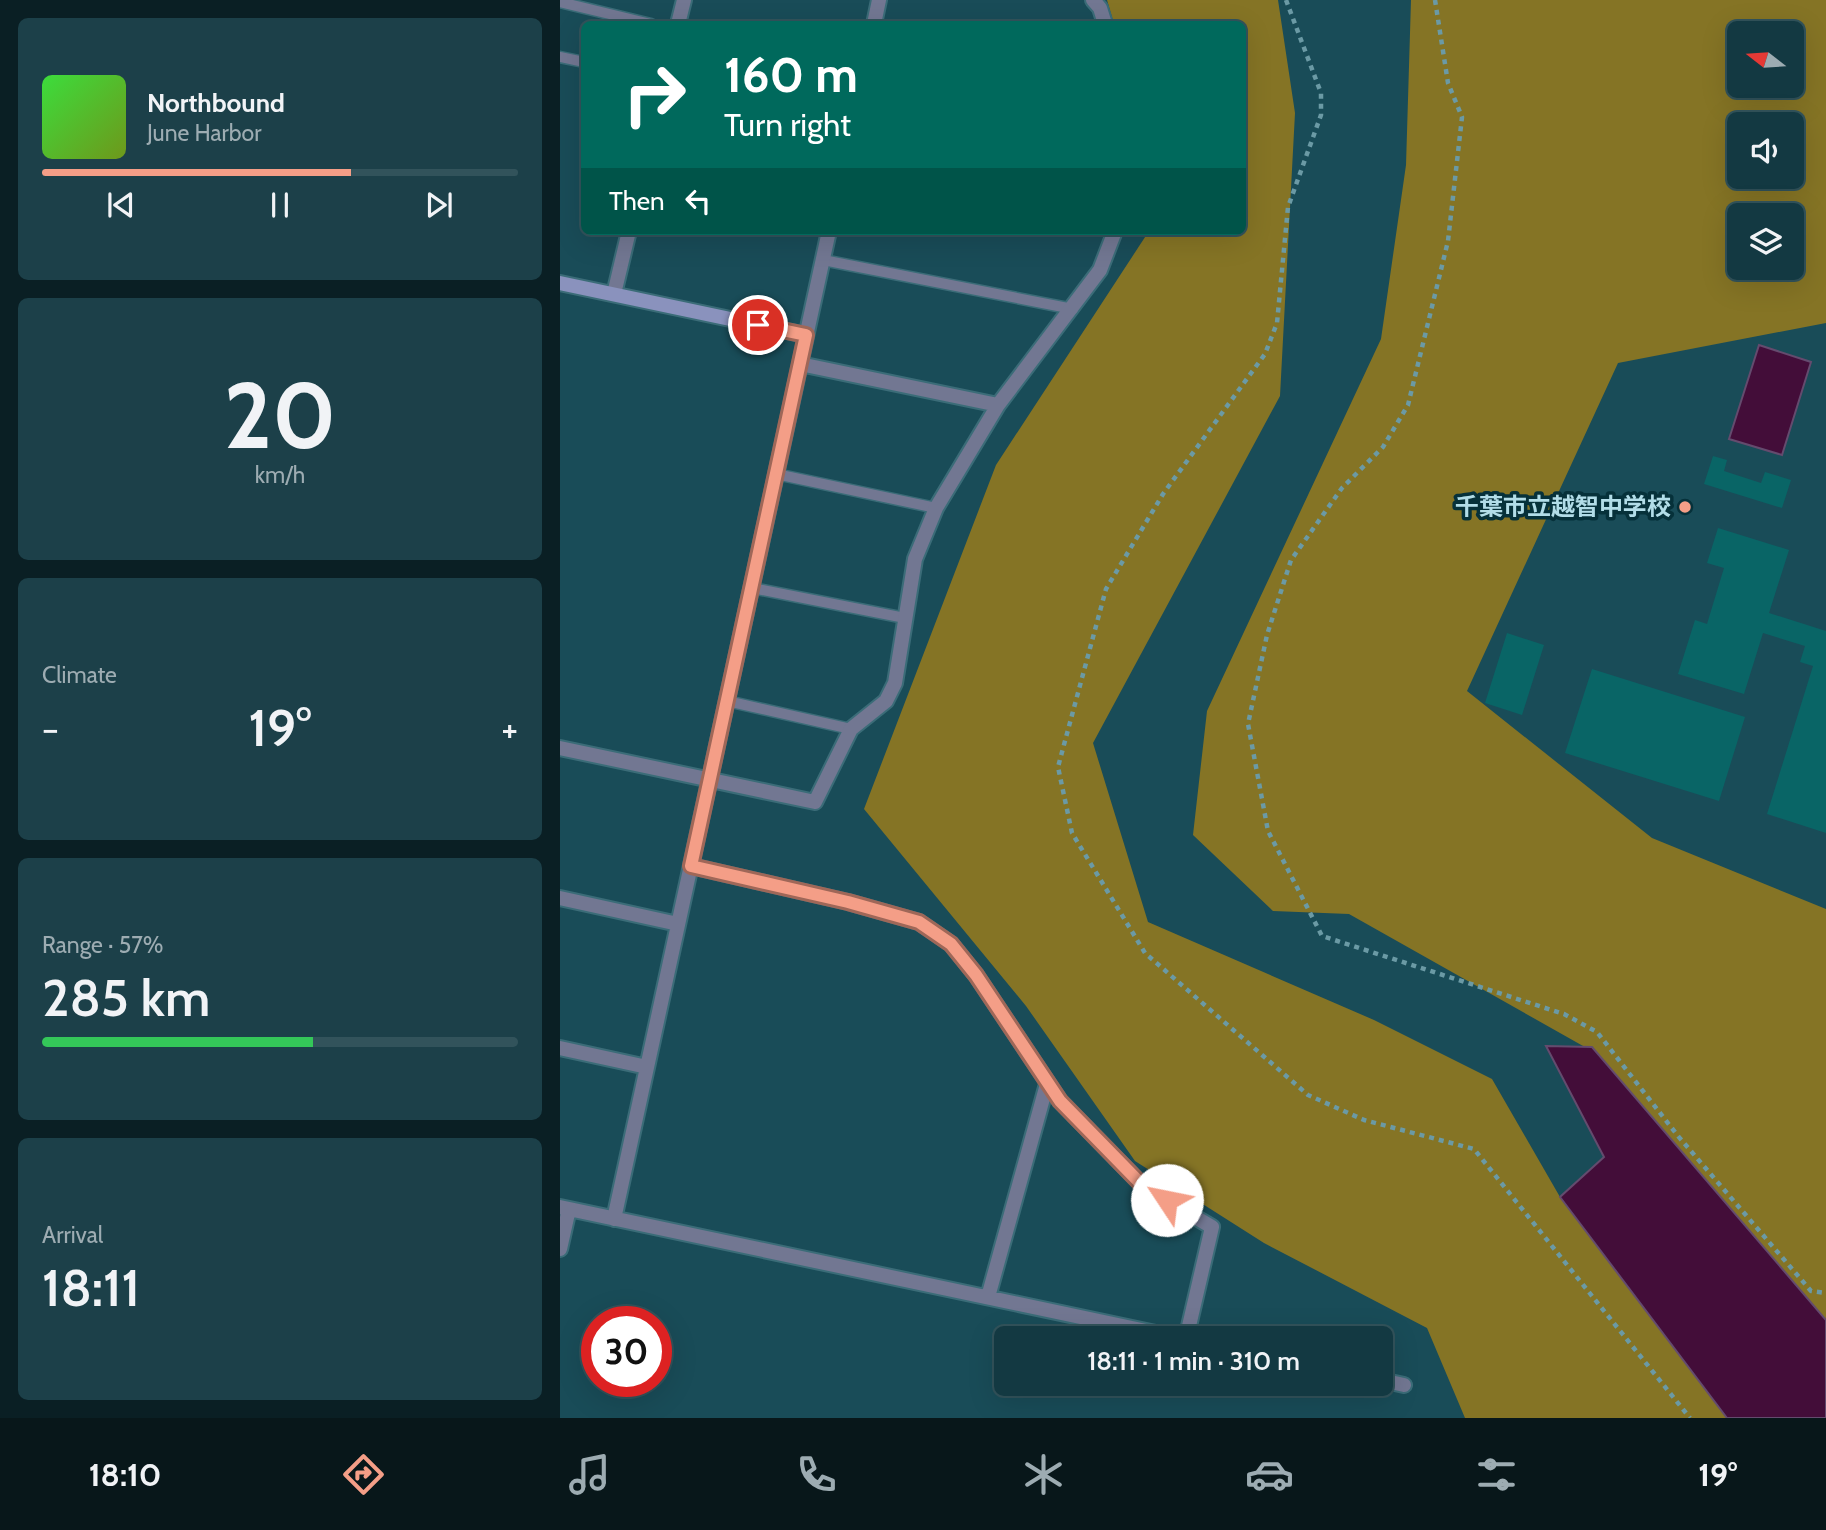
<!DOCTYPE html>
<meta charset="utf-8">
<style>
:root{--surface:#133942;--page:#1c4049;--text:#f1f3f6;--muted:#9dacb2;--line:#32535b;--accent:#f49e87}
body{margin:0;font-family:Cabin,"Noto Sans JP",sans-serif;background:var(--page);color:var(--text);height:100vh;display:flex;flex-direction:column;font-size:26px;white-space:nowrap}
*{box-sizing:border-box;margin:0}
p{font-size:23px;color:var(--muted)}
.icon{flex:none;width:38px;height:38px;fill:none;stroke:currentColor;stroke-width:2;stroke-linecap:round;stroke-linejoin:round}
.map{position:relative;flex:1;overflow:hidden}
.panel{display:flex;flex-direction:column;gap:18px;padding:18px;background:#0a1f24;width:560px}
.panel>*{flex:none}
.hud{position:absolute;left:21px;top:21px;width:665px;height:214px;border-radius:10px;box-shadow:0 7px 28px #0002,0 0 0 2px var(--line);background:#00695c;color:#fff;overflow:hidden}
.needle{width:46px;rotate:287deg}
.controls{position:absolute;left:1167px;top:21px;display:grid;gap:14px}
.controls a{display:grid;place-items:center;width:77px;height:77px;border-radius:10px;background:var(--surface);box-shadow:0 7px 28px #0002,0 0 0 2px var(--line);font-size:35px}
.speed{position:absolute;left:21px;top:1306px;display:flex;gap:14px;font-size:35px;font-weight:700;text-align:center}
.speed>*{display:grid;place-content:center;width:91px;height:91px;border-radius:50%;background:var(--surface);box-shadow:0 7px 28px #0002,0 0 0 2px var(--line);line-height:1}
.speed .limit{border:10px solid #d22;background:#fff;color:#111}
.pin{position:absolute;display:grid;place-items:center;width:60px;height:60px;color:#fff;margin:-30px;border:4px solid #fff;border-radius:50%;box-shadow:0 2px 7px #0007}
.me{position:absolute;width:77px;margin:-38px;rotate:304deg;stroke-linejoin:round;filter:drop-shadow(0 0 5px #0008)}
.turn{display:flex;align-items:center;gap:24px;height:147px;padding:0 28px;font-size:32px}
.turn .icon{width:91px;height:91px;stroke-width:2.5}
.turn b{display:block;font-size:49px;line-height:60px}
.then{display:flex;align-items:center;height:66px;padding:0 28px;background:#0003;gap:14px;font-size:26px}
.big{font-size:52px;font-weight:600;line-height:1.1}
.panel .tile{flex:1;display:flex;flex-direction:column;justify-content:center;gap:10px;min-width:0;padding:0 24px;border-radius:10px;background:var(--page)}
.panel .dial{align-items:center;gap:0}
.dial b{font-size:91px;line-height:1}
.song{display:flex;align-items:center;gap:21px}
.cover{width:84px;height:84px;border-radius:10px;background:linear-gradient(135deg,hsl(120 70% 55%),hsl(80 70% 35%))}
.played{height:7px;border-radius:4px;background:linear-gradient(90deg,var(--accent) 65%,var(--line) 65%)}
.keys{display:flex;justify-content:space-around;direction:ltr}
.heat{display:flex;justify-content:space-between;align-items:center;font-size:38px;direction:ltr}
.charge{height:10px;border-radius:5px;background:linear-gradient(90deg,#34c759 57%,var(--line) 0)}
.trip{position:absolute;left:434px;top:1326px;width:399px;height:70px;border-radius:10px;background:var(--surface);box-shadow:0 7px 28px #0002,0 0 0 2px var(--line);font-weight:600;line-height:70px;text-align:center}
.tabs{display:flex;height:112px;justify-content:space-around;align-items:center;background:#08171a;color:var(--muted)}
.tabs .icon{width:49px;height:49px}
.tabs .on{color:var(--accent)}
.tabs b{font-size:32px;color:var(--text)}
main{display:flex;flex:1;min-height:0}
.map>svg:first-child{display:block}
</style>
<main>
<section class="panel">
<div class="tile">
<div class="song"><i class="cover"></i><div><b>Northbound</b><p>June Harbor</p></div></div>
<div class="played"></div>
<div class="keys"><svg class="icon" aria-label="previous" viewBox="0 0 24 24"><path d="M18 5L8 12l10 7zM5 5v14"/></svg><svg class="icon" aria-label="pause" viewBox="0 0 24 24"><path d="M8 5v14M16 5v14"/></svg><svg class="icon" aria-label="next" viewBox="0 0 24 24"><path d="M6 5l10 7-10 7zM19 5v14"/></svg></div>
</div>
<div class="tile dial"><b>20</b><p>km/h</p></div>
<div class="tile"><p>Climate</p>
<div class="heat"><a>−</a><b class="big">19°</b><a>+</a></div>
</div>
<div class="tile"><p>Range · 57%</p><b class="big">285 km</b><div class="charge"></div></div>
<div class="tile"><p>Arrival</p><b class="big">18:11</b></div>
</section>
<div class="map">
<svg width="1266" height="1418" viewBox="0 0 1266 1418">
<rect width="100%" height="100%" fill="#194c58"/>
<path fill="#857425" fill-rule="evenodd" d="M 547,0 L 718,0 L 735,113 L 720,396 L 533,743 L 588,922 L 814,1020 L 932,1079 L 1000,1197 L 1167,1418 L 905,1418 L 867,1328 L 704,1243 L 575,1161 L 466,1006 L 304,809 L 436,465 L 589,231 L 682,231 L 682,24 L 554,24 Z
M 851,0 L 1266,0 L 1266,323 L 1058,363 L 907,691 L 1092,838 L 1266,909 L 1266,1320 L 1039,1055 L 789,914 L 713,911 L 633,835 L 647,711 L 821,339 L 846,165 ZM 1180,33 L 1232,33 L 1232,86 L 1180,86 ZM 1180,124 L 1232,124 L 1232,177 L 1180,177 ZM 1180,215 L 1232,215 L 1232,268 L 1180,268 Z"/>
<path fill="#430d39" stroke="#644b6e" stroke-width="2" d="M 1199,345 L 1251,362 L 1222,455 L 1169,439 Z
M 986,1046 L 1032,1047 L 1266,1320 L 1266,1418 L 1167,1418 L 1000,1197 L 1044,1157 Z"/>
<path fill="#096566" d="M 1153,456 L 1167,460 L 1164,471 L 1201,483 L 1205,472 L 1231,480 L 1222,508 L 1144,484 Z
M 1158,528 L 1229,550 L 1209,613 L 1266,631 L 1266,833 L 1207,814 L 1253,666 L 1240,662 L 1245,646 L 1203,633 L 1184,694 L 1118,674 L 1135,620 L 1147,624 L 1164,568 L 1147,563 Z
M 947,633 L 984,645 L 962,715 L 925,703 Z
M 1032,669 L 1185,717 L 1159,801 L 1005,753 Z"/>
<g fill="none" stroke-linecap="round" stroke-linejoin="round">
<g stroke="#3b6c78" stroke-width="13">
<path id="lane" d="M 0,2 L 91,24
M 0,57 L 24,62
M 263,260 L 513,309
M 216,474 L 376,508
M 192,588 L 345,618
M 167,701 L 291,729"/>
</g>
<g stroke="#3b6c78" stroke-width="18">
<path id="street" d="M 533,0 L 540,8 L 545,24
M 118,24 L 124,0
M 314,24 L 319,0
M 54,294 L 69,231
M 240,364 L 438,405
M 0,748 L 255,802 L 291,729 L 326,701 L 335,683 L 355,559 L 376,508 L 438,405 L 540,270 L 555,231
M 131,866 L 288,902 L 359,922 L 391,944 L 416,975 L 500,1101 L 584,1187 L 652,1227 L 626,1339
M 0,898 L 118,924
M 0,1048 L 87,1067
M 0,1207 L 624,1339
M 54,1219 L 269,231
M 0,1249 L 9,1209
M 428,1297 L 487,1084
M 821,1380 L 844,1385"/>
</g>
<g stroke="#3b6c78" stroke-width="18">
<path id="secondary" d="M 0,283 L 246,335"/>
</g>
<path stroke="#6b9aa5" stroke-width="4.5" stroke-dasharray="5 5" stroke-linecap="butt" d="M 726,0 L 761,93 L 761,115 L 728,207 L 717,323 L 705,354 L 603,494 L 546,589 L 498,767 L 512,833 L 585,953 L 748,1095 L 804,1120 L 914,1149 L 1130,1418
M 875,0 L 888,83 L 902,117 L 888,241 L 848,405 L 823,447 L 782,488 L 731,560 L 707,635 L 688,724 L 708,831 L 762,936 L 1004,1014 L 1037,1032 L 1118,1136 L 1251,1291 L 1266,1293"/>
<use href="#lane" stroke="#727792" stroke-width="10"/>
<use href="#street" stroke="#727792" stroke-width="14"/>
<use href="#secondary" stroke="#8a92bd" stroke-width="14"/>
</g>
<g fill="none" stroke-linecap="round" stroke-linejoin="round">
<g stroke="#9f6758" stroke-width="18">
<path id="route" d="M 198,325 L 246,335 L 131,866 L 288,902 L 359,922 L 391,944 L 416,975 L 500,1101 L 584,1187 L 607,1200"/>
</g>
<use href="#route" stroke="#f49e87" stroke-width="12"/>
</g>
<circle fill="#f49e87" stroke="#06313a" stroke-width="2.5" cx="1125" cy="507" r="7"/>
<g text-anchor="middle" stroke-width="7" stroke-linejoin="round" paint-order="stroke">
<g font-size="24" font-weight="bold" fill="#b2dde8" stroke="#06313a" text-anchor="end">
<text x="1111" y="515">千葉市立越智中学校</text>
</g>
</g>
</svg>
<div class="controls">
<a><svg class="needle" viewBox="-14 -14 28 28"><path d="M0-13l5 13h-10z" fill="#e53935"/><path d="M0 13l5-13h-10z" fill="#9dacb2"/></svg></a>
<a><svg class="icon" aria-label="sound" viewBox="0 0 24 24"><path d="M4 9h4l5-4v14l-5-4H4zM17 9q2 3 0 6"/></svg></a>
<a><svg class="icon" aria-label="layers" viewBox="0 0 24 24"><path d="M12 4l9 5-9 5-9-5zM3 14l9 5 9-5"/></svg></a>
</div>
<div class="speed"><div class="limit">30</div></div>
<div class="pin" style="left:198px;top:325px;background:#d93025"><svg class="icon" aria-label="arrive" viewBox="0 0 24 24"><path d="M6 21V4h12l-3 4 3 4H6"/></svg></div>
<svg class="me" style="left:607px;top:1200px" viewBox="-20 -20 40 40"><circle r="19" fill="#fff"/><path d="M0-13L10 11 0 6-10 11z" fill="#f49e87"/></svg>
<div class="trip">18:11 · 1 min · 310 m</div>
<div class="hud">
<div class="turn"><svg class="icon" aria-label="right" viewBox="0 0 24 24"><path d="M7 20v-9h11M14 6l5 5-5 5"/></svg><div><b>160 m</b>Turn right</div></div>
<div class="then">Then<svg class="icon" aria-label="left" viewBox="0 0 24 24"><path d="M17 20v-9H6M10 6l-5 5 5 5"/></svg></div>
</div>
</div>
</main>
<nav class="tabs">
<b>18:10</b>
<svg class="icon on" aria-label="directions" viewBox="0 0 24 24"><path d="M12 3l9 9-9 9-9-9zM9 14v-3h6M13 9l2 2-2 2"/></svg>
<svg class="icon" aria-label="music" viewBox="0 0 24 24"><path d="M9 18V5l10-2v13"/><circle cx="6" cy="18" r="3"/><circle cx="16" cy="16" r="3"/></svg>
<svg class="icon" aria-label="phone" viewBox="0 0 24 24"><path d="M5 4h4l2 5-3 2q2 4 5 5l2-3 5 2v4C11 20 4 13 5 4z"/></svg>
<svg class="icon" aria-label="climate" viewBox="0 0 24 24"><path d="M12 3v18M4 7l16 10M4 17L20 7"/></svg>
<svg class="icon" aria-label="car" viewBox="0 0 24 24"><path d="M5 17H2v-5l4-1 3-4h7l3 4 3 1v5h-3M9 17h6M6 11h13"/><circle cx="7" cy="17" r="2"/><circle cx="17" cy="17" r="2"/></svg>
<svg class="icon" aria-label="filters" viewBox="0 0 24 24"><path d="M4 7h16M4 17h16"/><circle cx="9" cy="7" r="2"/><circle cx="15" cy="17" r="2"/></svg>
<b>19°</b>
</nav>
